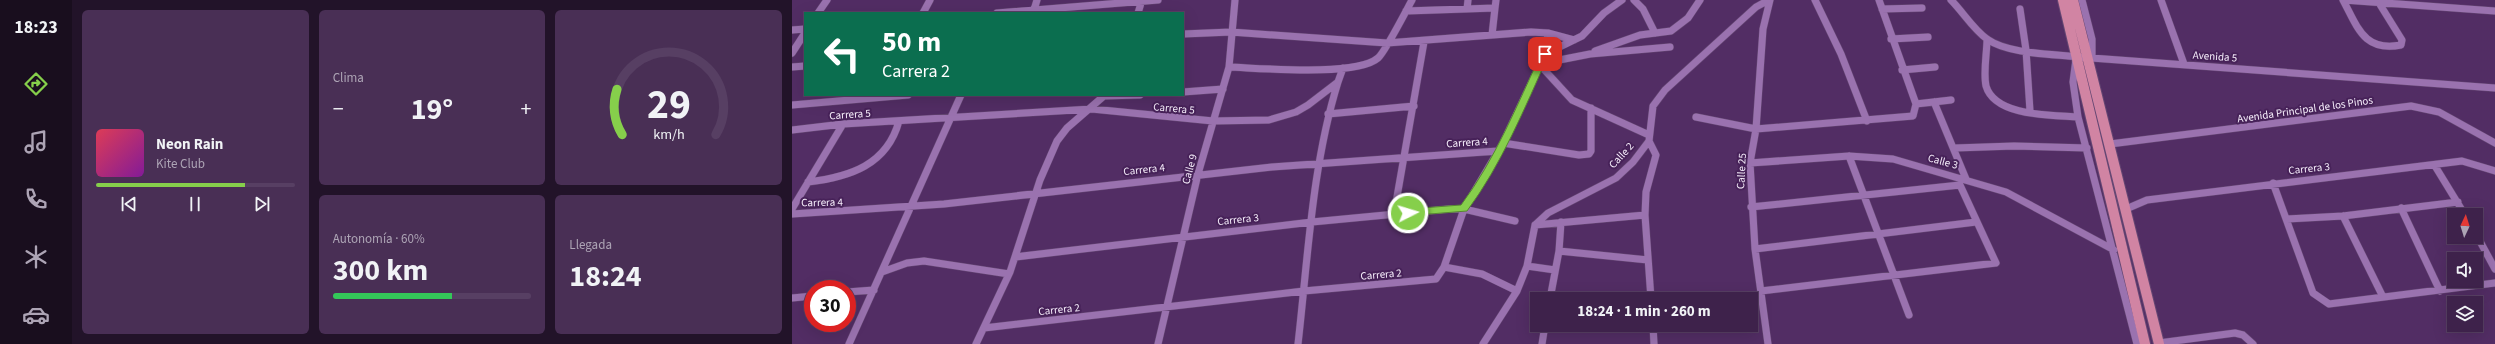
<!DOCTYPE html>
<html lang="es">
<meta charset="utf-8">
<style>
:root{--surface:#3e224b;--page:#492f55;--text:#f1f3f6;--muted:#ada4b5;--line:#573f63;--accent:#86cf4b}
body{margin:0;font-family:"Source Sans 3",sans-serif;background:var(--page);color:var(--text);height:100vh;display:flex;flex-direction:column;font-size:15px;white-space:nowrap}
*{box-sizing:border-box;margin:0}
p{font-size:13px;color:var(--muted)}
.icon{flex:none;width:22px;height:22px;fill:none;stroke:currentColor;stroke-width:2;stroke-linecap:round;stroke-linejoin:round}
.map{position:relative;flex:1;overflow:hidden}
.details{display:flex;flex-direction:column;gap:10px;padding:10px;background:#221329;width:720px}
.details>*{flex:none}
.banner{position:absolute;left:12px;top:12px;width:380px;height:84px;border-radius:0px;box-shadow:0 4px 16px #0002,0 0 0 1px var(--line);background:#0b6e4f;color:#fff;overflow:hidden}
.needle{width:26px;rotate:4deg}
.fabs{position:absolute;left:1655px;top:208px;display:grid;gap:8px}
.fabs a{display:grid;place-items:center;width:36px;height:36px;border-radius:0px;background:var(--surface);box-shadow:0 4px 16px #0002,0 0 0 1px var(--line);font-size:20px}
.speed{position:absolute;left:12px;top:280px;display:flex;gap:8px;font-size:20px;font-weight:700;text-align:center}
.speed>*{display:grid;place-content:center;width:52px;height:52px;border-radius:50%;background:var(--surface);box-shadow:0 4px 16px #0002,0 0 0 1px var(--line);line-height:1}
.speed .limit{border:6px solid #d22;background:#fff;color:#111}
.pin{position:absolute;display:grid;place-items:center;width:34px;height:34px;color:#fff;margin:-17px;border-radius:8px;box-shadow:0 2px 6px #0006}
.me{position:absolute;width:44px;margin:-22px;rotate:85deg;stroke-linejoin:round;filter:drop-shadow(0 0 3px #0008)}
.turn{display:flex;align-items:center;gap:14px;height:84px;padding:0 12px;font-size:18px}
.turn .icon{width:52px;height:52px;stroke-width:2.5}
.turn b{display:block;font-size:28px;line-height:34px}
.big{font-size:30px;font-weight:700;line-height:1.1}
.details .tile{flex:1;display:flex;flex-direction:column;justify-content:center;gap:6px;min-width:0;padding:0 14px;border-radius:6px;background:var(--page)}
.details .dial{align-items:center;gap:0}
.dial svg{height:104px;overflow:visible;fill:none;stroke:var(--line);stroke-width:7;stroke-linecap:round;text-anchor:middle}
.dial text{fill:var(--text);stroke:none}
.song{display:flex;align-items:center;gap:12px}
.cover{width:48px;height:48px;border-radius:6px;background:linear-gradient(135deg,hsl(350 70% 55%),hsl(290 70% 35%))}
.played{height:4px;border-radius:2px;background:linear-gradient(90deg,var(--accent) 75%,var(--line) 75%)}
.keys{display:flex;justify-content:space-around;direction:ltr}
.heat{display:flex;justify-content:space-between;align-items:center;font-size:22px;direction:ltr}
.charge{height:6px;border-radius:3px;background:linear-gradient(90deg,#34c759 60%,var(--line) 0)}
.details .tiles{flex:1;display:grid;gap:10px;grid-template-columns:repeat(3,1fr)}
.tile:first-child{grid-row:span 2}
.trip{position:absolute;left:738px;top:292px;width:228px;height:40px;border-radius:0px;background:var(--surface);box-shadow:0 4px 16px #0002,0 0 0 1px var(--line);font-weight:700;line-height:40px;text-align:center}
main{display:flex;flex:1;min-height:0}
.dock{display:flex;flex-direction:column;width:72px;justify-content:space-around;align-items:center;background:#190e1e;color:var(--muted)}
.dock .icon{width:28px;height:28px}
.dock .selected{color:var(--accent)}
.dock b{font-size:18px;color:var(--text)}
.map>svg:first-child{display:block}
</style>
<main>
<nav class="dock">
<b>18:23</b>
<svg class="icon selected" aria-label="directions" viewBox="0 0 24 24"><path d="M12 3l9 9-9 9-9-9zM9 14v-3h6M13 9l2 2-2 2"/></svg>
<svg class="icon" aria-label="music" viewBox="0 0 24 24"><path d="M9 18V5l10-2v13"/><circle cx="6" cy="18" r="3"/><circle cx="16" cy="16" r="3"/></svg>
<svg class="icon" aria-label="phone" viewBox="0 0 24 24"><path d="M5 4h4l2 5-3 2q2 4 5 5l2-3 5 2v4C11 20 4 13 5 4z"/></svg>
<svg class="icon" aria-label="climate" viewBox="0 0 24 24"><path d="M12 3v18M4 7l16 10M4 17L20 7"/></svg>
<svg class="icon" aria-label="car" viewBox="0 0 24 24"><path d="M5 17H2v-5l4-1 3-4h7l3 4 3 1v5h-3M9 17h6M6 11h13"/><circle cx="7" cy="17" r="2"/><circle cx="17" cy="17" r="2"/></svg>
</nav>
<section class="details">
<div class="tiles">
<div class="tile">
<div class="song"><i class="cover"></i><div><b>Neon Rain</b><p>Kite Club</p></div></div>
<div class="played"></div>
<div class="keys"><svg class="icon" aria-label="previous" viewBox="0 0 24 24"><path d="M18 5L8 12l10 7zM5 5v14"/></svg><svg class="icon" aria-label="pause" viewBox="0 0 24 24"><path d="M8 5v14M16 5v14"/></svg><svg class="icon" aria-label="next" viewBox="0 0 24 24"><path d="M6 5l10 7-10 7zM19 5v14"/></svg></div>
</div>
<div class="tile"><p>Clima</p>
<div class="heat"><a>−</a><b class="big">19°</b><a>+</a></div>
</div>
<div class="tile dial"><svg viewBox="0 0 100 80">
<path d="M14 69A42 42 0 1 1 86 69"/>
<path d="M14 69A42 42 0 0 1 10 34" stroke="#86cf4b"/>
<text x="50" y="56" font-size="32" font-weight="700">29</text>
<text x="50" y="72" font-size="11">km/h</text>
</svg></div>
<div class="tile"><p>Autonomía · 60%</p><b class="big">300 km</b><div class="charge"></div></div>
<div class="tile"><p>Llegada</p><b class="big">18:24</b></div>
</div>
</section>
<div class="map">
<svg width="1703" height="344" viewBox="0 0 1703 344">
<rect width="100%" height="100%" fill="#522d64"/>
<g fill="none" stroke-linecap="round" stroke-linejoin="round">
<g stroke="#654773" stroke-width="8">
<path id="minor" d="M 842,0 L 851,9 L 863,33
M 1023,0 L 1049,54 L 1075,121
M 1159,0 C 1171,12 1181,29 1195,39 C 1216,54 1260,54 1286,57 L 1703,88
M 1290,0 L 1300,39 L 1300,57
M 1369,0 L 1392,64
M 1551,0 C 1566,28 1572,52 1609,45 L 1610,40 L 1587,3
M 1552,0 L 1703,11
M 675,9 L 676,0
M 1090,9 L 1130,8
M 1228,9 L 1234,50 L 1238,111
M 614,11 L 703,8 L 704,0
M 26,13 L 35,0
M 131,13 L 138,0
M 205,13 L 366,0
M 241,13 L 245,0
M 346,13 L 350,0
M 0,30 L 13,29
M 391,34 L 439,32 L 595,43 L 739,32 L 756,33 L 782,40
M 700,35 L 703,8
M 1099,39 L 1136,37
M 1195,39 C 1195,53 1191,72 1194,86 C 1203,117 1261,115 1286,117
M 803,51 L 848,35 L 879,31 L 896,18 L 908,0
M 0,53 L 13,33
M 753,54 L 756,33
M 1284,59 L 1281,82 L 1286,117 L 1345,344
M 0,67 L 13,66
M 437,67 C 467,68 564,77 586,58 C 593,52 614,11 620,0
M 1110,70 L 1143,67
M 391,92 L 431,89
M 312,96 L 348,95
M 1142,102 L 1174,179
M 1124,104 L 1159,100
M 0,105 L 116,95
M 536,114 L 622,106
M 904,117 L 964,129 L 1121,116 L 1124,104 L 1087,0
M 0,130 L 51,124 L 300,109 L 421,121 L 477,120 L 504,112 L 516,105 L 546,82 L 551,68
M 857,135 L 780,100 L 747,64 L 798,54 L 878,47
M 857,141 L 864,155 L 854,192 L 853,215 L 859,299
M 711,143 L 787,155 L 797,154 L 799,151 L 799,108
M 1318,144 L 1619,106 L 1647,112 L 1703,143
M 1163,148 L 1222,146 L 1295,148
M 1057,156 L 1117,315
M 958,163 L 1057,156 L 1101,159 L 1214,192 L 1322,250
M 1643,166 L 1673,215
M 16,182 C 58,177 95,165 107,121
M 1481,183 L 1521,293 L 1537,304 L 1703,283
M 959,207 L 1168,185 L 1204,263 L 969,291
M 1609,208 L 1648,291
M 0,209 L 51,124
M 1334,209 L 1355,200 L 1670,161 L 1703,171
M 0,214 L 152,204 L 480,167 L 706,151
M 602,214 L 632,42
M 1551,216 L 1591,297
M 1495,219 L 1551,216 L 1666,202
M 743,225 L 853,215
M 1684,234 L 1703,269
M 963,249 L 1184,222
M 767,251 L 856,260
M 223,257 L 520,222 L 657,209 L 672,209 L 723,221
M 735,266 L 763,270
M 652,267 L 690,274 L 725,291
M 90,272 L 115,263 L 132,261 L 217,274
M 55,292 L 82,290
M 0,298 L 21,296
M 758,299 L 767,251 L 769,222
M 861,325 L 862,344
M 192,328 L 512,291 L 644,279 L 652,267 L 672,209 L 711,143 L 753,54 L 790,36 L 812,13 L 830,0
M 1367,343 L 1443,333 L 1451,335 L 1461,344
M 57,344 L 169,95
M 184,344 L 218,272 L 248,180 L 265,141 L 275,128 L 313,95
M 366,344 L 406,174 L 437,67 L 443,0
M 506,344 C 516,257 520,166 546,82
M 691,344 L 725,291 L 735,266 L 743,225 L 756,213 L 824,178 L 841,162 L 857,141 L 861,106 L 873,90 L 964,7 L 977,0
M 750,344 L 753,325
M 976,344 L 963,249 L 958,163 L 964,129 L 971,29 L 978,0"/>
</g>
<g stroke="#654773" stroke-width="12">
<path id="primary" d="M 1271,0 L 1353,344
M 1281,0 L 1367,344"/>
</g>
<use href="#minor" stroke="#9a72af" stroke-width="7"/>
<use href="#primary" stroke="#d184a3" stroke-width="10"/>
</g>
<path fill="#86cf4b" stroke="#578731" d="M 753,51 L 757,54 C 733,107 710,164 675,211 L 613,216 L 613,210 L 616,209 L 669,205 C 703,160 725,105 749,54 Z"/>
<g text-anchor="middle" stroke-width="4" stroke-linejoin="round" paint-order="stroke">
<g font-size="11" fill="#f7effc" stroke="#472259">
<text transform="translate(1423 56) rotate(4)" y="4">Avenida 5</text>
<text transform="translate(382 108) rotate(5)" y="4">Carrera 5</text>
<text transform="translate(1513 109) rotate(-8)" y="4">Avenida Principal de los Pinos</text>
<text transform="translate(58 114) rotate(-4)" y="4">Carrera 5</text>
<text transform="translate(675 142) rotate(-4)" y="4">Carrera 4</text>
<text transform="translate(829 155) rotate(-47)" y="4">Calle 2</text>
<text transform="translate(1151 161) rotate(15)" y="4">Calle 3</text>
<text transform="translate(1517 168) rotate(-6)" y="4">Carrera 3</text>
<text transform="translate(352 169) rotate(-6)" y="4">Carrera 4</text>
<text transform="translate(397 169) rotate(-75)" y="4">Calle 9</text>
<text transform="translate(949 171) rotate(-87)" y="4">Calle 25</text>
<text transform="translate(30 202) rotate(-1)" y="4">Carrera 4</text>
<text transform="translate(446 219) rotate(-6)" y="4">Carrera 3</text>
<text transform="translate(589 274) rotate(-5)" y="4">Carrera 2</text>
<text transform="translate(267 309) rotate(-6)" y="4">Carrera 2</text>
</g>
</g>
</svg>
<div class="fabs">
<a><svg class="needle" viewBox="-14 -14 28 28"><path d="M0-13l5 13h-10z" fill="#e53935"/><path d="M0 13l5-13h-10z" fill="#ada4b5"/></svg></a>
<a><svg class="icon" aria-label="sound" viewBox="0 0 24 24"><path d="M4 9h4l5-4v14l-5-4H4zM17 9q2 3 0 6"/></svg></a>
<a><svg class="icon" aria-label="layers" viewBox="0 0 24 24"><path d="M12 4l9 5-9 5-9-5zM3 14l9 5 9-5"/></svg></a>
</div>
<div class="speed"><div class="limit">30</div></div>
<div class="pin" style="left:753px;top:54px;background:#d93025"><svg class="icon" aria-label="arrive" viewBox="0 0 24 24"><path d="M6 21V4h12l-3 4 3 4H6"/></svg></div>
<svg class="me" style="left:616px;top:213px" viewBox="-20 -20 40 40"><circle r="17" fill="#86cf4b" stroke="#fff" stroke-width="3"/><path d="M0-11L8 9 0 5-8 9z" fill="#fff"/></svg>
<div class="trip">18:24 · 1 min · 260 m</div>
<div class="banner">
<div class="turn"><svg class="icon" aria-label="left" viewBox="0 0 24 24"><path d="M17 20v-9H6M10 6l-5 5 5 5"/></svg><div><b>50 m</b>Carrera 2</div></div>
</div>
</div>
</main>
